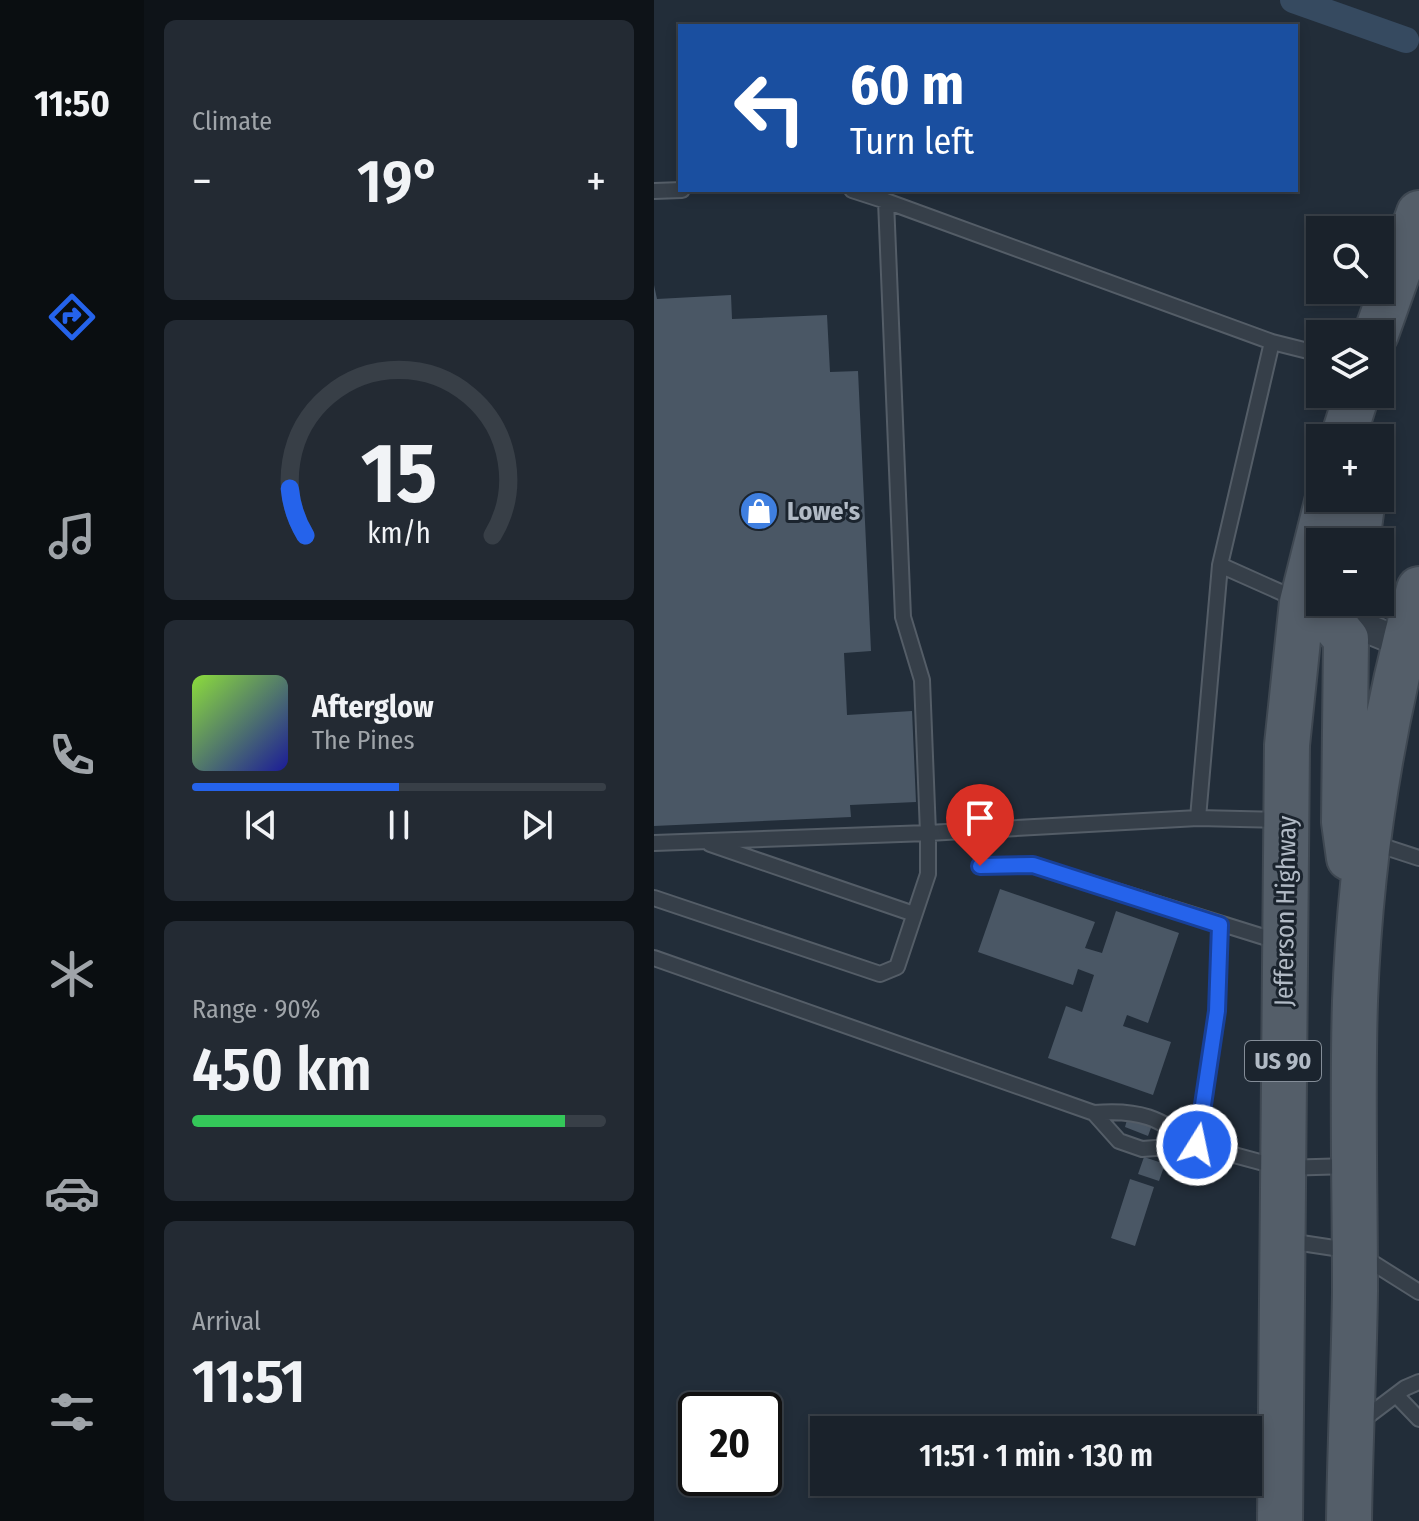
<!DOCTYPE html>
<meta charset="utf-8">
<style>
:root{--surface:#1a222b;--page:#232a33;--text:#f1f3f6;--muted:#9fa4a9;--line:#383f47;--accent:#2563eb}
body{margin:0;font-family:"Fira Sans Condensed",sans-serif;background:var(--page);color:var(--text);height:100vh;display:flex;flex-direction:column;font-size:30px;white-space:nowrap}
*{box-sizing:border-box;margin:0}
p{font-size:26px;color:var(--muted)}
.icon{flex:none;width:44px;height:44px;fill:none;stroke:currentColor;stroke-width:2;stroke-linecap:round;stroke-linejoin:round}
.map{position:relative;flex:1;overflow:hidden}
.details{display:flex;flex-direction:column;gap:20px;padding:20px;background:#0e1318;width:510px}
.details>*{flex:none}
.hud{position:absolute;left:24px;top:24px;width:620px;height:168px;border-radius:0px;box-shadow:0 4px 12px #0003,0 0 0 2px var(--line);background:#1a4fa0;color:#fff;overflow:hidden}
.fabs{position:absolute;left:652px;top:216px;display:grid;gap:16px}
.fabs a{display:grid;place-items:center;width:88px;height:88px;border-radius:0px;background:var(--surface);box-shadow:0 4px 12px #0003,0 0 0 2px var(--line);font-size:40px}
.speed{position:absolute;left:24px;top:1392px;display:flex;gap:16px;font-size:40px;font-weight:700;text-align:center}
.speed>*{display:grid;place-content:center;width:104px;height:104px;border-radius:50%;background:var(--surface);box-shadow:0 4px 12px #0003,0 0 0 2px var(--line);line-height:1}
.speed .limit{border:4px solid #111;border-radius:12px;background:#fff;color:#111}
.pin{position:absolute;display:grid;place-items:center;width:68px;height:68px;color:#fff;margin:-82px -34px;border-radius:50% 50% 50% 0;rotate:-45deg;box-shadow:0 0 8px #0007}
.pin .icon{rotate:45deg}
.me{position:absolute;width:88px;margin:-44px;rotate:10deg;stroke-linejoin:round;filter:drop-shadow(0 0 6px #0008)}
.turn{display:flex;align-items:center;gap:28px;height:168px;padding:0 40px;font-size:36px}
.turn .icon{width:104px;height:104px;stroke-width:2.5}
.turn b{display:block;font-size:56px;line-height:68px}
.big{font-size:60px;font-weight:600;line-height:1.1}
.details .widget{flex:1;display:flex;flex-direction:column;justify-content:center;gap:12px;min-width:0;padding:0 28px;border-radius:12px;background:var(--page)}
.details .dial{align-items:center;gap:0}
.dial svg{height:208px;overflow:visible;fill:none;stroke:var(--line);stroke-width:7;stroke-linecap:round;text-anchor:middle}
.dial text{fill:var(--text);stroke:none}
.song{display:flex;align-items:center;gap:24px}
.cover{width:96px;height:96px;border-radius:12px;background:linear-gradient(135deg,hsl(90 70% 55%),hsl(240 70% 35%))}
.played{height:8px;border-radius:4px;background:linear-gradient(90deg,var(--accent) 50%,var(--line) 50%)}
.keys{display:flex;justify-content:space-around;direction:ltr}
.heat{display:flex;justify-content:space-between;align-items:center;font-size:44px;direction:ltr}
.charge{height:12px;border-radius:6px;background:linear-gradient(90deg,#34c759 90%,var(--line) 0)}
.trip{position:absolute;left:156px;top:1416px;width:452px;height:80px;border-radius:0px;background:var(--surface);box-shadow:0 4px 12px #0003,0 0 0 2px var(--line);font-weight:600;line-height:80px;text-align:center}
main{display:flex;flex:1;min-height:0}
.tab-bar{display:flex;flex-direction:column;width:144px;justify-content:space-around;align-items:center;background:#0a0e11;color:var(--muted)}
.tab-bar .icon{width:56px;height:56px}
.tab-bar .on{color:var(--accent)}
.tab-bar b{font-size:36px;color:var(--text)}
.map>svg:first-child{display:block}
</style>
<main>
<nav class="tab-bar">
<b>11:50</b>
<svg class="icon on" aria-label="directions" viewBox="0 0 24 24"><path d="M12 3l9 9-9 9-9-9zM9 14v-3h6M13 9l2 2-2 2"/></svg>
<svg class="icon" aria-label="music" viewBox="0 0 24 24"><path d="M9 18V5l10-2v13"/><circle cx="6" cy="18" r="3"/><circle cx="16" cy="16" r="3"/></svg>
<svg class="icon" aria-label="phone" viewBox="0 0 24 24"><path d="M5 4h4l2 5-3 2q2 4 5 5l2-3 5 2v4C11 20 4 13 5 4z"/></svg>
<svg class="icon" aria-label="climate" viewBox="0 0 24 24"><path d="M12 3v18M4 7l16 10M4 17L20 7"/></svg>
<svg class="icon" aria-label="car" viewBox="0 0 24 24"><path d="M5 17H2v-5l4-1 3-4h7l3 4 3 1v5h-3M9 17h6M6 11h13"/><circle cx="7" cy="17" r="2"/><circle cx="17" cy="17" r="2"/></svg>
<svg class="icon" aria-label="filters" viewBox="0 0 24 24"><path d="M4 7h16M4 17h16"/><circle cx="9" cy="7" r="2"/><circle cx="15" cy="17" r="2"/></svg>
</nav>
<section class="details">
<div class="widget"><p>Climate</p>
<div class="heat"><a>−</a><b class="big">19°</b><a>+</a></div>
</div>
<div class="widget dial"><svg viewBox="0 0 100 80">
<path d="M14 69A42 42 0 1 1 86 69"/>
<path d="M14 69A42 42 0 0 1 8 51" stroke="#2563eb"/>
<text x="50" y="56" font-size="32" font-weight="700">15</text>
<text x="50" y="72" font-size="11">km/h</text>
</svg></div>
<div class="widget">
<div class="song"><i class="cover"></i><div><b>Afterglow</b><p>The Pines</p></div></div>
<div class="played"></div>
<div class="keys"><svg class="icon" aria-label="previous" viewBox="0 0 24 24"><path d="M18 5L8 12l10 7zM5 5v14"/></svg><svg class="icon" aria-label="pause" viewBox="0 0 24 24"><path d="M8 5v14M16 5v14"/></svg><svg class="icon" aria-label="next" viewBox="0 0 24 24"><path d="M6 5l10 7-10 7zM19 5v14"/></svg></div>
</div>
<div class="widget"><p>Range · 90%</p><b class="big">450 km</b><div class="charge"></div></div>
<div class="widget"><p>Arrival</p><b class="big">11:51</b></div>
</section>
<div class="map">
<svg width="765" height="1521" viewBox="0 0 765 1521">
<rect width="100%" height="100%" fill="#222d39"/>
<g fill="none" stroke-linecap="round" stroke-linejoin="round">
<path stroke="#364a60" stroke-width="26" d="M 639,0 L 752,40"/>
</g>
<path fill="#4a5765" d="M 0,285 L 3,299 L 77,295 L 78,319 L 173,315 L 176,372 L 204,371 L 217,651 L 190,653 L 193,715 L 258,711 L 262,802 L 196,805 L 197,817 L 0,826 Z
M 346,889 L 441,922 L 431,948 L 448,953 L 462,911 L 525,933 L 494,1023 L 473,1015 L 469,1026 L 517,1042 L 499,1095 L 394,1058 L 412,1006 L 428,1012 L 440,975 L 424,969 L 419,985 L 324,952 Z
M 474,1116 L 498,1125 L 494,1136 L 471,1127 Z
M 490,1157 L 511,1164 L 505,1181 L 484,1174 Z
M 476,1179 L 500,1187 L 481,1246 L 457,1238 Z"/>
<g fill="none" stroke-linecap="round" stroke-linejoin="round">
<g stroke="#545d67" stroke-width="18">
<path id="lane" d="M 198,190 L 232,201
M 0,191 L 28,190
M 232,201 L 618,342 L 566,565 L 544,818 L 274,833 L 268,680 L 249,617 Z
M 618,342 L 666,354
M 566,565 L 642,599
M 544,818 L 627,820
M 0,843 L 274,833 L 274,874 L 243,967 L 226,974 L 0,898
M 719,843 L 765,858
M 56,844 L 260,914
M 326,866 L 379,865 L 626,942
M 0,958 L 440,1113 C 487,1109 504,1118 543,1145
M 440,1113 L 465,1141 L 488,1149 L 543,1145 L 628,1168 L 696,1166
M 543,1145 L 563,1011 L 566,925
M 634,1241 L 700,1251 L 765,1292
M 742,1395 L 765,1419
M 706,1422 L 751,1388 L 765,1382"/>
</g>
<g stroke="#545d67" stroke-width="32">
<path id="street" d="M 677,614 L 764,649"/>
</g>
<g stroke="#3f4852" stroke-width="48">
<path id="primary" d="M 722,334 L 765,213
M 689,438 L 703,394
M 703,542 L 709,498
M 669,611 L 692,639 L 690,822 L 695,858
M 626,1521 L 633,745 L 648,602 L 674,498
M 695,1521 C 696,1444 700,1368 701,1291 C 701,1194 698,1097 701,1001 C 706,863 728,722 765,589"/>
</g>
<use href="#lane" stroke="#363f49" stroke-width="14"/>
<use href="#street" stroke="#363f49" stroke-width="28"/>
<use href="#primary" stroke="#545e69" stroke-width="44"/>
</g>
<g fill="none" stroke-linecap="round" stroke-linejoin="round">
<g stroke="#184099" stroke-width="20">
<path id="route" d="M 326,866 L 379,865 L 566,925 L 563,1011 L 543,1145"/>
</g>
<use href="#route" stroke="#2563eb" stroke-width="14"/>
</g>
<defs>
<g id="shop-disc" transform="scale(2)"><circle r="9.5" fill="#3f7fe0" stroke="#1b242e"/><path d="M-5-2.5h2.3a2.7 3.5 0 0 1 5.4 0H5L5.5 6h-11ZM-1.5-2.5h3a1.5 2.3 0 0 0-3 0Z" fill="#fff"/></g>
</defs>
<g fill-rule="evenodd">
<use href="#shop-disc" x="105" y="511"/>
</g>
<g text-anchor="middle" stroke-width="6" stroke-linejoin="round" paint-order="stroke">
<rect fill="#1b242e" stroke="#848d98" stroke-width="2" x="591" y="1041" width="76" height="40" rx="6"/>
<g font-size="24" font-weight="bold" fill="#b1bac5">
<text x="629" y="1069">US 90</text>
</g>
<g font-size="26" font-weight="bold" fill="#b1bac5" stroke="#1b242e" text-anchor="start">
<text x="133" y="520">Lowe's</text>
</g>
<g font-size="26" fill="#b1bac5" stroke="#1b242e">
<text transform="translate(631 911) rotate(-89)" y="9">Jefferson Highway</text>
</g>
</g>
</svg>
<div class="fabs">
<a><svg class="icon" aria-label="search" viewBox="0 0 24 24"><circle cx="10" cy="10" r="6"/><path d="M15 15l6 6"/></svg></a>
<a><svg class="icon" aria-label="layers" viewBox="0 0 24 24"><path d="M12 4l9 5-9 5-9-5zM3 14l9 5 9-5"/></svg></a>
<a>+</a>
<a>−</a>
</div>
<div class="speed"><div class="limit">20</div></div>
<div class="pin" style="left:326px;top:866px;background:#d93025"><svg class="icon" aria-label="arrive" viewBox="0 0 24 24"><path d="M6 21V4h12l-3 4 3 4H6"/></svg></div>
<svg class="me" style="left:543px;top:1145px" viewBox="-20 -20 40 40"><circle r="17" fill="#2563eb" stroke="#fff" stroke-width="3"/><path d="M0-11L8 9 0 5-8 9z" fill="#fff"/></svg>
<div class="trip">11:51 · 1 min · 130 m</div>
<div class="hud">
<div class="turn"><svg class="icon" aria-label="left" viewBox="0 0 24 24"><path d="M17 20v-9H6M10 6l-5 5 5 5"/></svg><div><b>60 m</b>Turn left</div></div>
</div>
</div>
</main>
